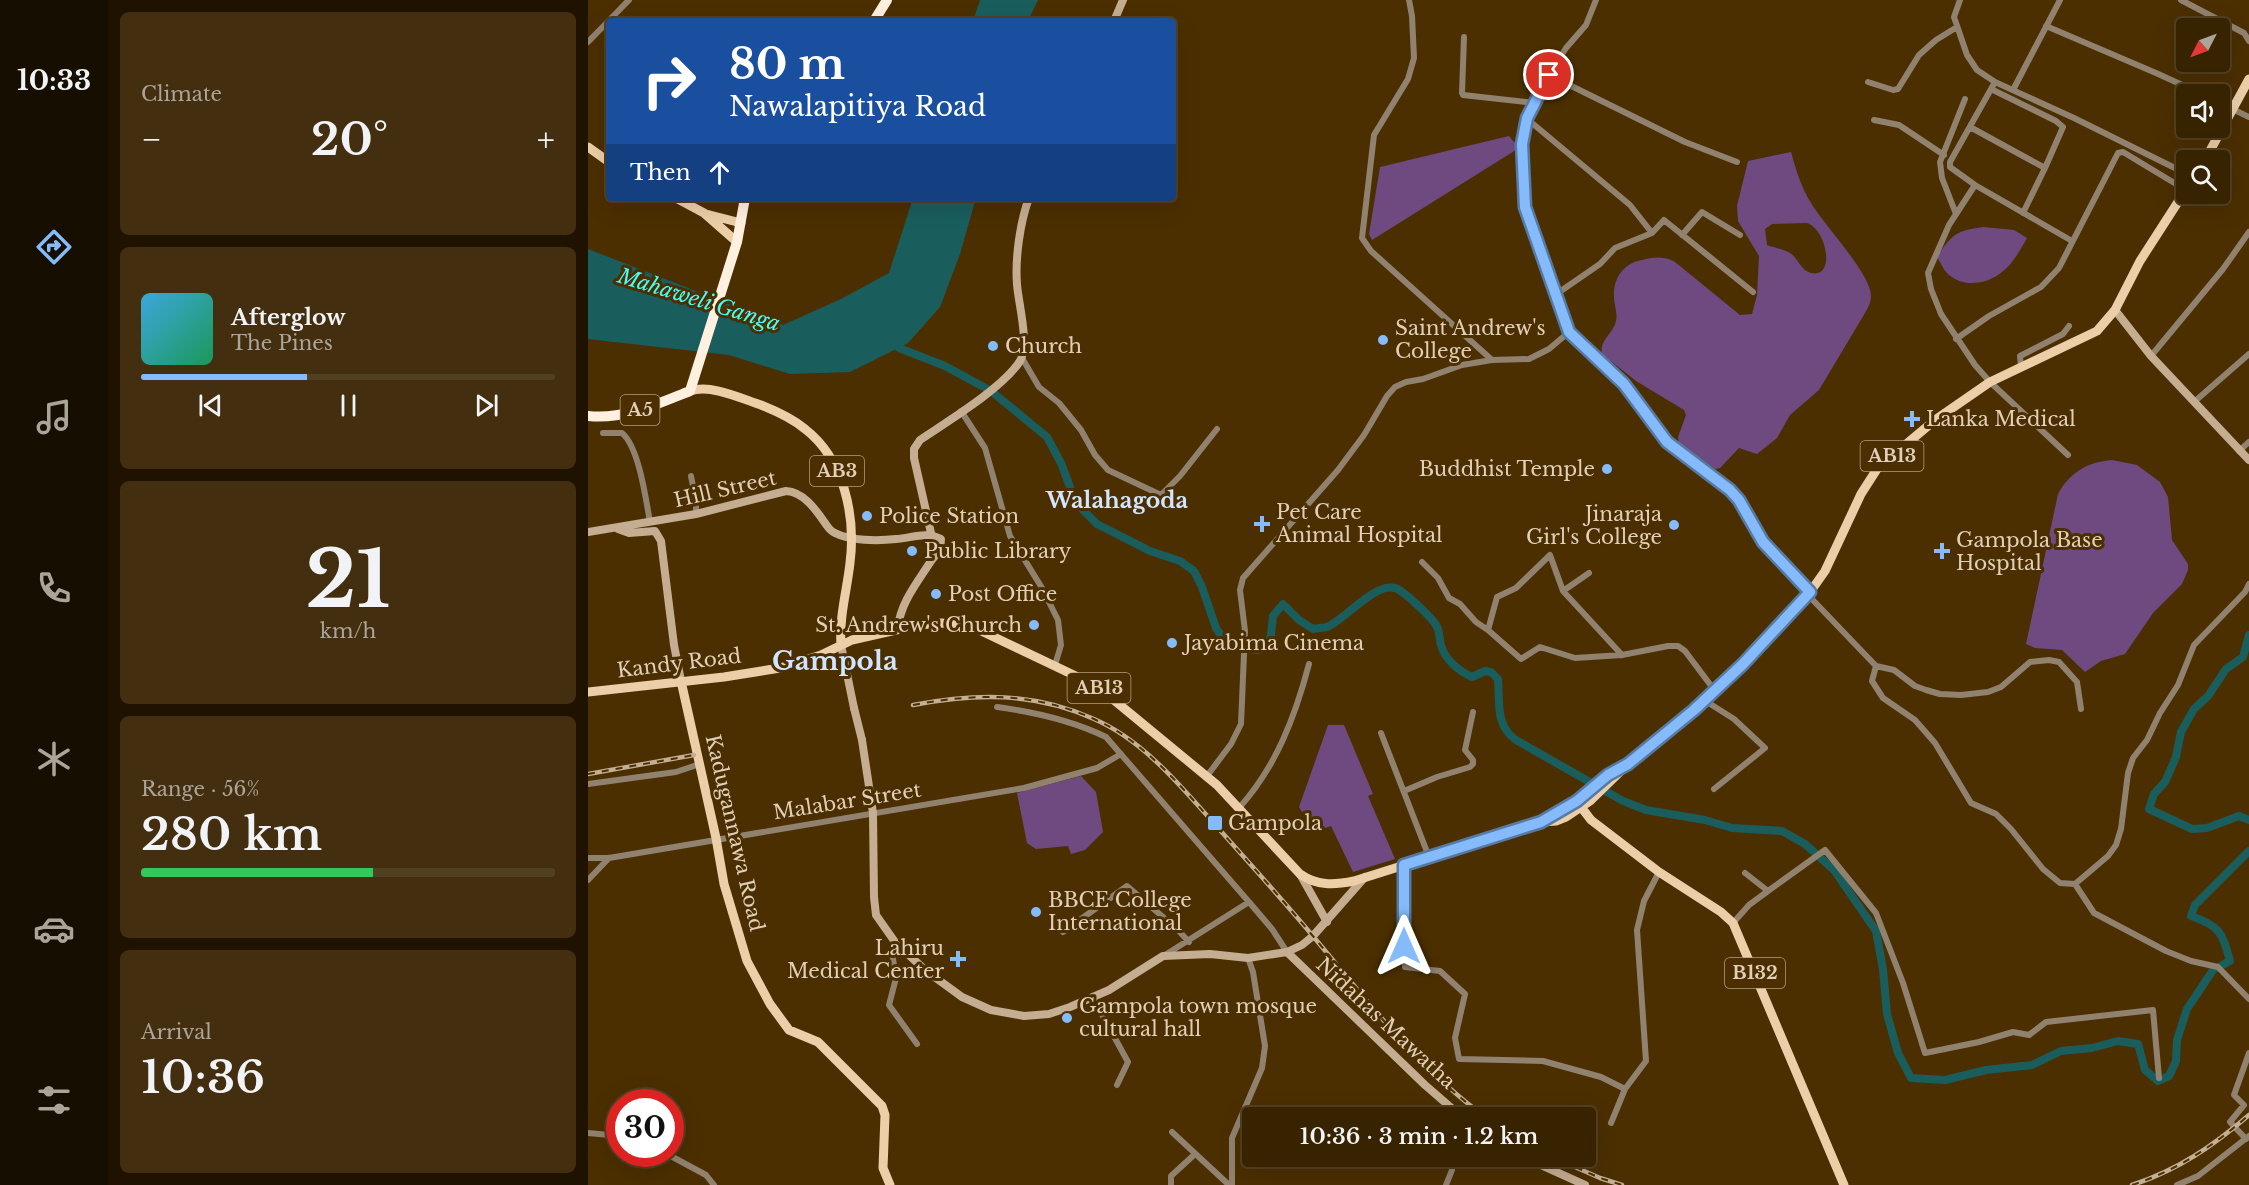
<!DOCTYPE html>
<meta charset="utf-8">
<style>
:root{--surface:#382300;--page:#432f0f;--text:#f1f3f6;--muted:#aba499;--line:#524022;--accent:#85bbfb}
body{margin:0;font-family:"Libre Baskerville",serif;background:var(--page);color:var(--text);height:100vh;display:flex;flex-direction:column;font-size:22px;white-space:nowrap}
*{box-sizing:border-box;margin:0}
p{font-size:20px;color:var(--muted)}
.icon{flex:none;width:33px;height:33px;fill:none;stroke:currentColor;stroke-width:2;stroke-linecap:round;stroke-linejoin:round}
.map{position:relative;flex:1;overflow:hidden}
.sheet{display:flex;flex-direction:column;gap:12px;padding:12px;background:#1f1300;width:480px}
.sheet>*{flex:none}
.banner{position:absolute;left:18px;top:18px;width:570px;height:183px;border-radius:6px;box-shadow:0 6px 24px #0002,0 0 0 2px var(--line);background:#1a4fa0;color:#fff;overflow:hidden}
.needle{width:39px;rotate:228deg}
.tools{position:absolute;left:1588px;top:18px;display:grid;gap:12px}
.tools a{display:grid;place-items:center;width:54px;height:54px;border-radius:6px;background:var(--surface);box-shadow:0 6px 24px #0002,0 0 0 2px var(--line);font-size:30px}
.speed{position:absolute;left:18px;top:1089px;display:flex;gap:12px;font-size:30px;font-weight:700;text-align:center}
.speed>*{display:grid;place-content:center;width:78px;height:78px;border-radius:50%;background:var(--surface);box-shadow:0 6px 24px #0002,0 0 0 2px var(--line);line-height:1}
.speed .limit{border:9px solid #d22;background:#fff;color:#111}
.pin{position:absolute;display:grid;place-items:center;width:51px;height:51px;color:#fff;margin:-26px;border:3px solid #fff;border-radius:50%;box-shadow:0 2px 6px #0007}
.me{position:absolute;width:66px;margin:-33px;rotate:0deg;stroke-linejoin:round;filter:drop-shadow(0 0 4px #0008)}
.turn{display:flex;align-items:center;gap:21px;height:126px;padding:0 24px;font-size:27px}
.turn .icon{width:78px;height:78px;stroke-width:2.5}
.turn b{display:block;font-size:42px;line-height:51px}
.then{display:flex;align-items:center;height:57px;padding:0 24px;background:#0003;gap:12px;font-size:22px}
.big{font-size:45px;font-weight:600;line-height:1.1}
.sheet .tile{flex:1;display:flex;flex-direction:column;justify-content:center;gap:9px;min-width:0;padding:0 21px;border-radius:9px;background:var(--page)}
.sheet .dial{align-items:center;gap:0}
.dial b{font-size:78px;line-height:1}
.song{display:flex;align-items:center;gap:18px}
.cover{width:72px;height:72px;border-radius:9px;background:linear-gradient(135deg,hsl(200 70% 55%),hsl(150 70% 35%))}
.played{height:6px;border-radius:3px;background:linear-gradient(90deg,var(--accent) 40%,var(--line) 40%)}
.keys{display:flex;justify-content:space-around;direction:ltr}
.heat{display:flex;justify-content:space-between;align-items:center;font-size:33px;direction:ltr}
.charge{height:9px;border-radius:4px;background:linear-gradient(90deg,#34c759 56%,var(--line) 0)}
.trip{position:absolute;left:654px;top:1107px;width:354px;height:60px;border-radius:6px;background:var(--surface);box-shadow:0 6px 24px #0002,0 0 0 2px var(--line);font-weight:600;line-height:60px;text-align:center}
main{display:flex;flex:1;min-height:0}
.tab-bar{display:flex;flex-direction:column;width:108px;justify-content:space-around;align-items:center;background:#160e00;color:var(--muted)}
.tab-bar .icon{width:42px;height:42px}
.tab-bar .current{color:var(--accent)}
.tab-bar b{font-size:27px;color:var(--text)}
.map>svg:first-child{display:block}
</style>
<main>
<nav class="tab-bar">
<b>10:33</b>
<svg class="icon current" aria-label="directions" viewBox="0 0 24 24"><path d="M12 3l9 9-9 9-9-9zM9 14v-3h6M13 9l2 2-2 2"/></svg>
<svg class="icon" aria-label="music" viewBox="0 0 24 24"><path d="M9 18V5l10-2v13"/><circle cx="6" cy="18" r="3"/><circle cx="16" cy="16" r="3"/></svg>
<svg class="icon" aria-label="phone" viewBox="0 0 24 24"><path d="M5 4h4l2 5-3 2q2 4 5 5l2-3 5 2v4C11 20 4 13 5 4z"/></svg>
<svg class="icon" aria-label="climate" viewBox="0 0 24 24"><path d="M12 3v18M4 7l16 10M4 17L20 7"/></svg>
<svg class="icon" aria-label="car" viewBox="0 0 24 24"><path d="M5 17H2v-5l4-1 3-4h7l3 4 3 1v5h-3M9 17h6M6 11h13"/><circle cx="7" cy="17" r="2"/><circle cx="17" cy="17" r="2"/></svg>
<svg class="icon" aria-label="filters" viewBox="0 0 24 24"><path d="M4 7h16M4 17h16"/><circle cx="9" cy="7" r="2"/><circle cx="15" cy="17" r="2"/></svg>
</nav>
<section class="sheet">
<div class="tile"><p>Climate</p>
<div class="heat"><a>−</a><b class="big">20°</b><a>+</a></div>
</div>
<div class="tile">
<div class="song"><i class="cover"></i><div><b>Afterglow</b><p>The Pines</p></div></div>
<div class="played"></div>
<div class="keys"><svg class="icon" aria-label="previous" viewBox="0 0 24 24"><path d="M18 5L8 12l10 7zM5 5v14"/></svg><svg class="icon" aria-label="pause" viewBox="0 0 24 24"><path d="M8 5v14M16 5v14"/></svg><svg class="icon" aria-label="next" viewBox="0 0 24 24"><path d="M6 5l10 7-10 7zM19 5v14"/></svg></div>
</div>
<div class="tile dial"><b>21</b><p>km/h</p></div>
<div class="tile"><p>Range · 56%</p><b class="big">280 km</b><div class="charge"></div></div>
<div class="tile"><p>Arrival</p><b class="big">10:36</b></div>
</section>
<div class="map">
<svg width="1661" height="1185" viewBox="0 0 1661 1185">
<rect width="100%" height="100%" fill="#4b2f00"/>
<path fill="#6e4a81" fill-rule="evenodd" d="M 921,136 L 931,148 L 784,240 L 781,234 L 792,167 Z
M 1203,152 C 1208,170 1213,187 1223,203 C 1236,225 1283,274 1283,296 C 1283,302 1280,308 1277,313 L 1231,390 L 1202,415 L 1189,438 L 1169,454 L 1151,448 L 1132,468 L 1127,469 L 1091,443 L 1090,437 L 1098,415 L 1096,410 L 1048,381 L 1014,354 C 1011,340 1025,334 1028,321 C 1030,313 1026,305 1026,297 C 1025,278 1036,263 1054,260 C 1066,257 1076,256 1087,262 L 1152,315 L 1164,314 L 1169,295 L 1171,256 L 1150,221 L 1149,206 L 1160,161 ZM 1219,223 C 1239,229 1248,279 1223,273 C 1213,271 1210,258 1202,253 C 1195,249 1187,248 1179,245 L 1177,229 L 1184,224 Z
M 1395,227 L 1426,230 L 1439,238 C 1432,250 1425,264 1414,272 C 1398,285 1374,288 1359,273 C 1355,269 1352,261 1349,257 C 1364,234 1368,231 1395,227 Z
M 1524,460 L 1549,465 L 1572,482 L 1580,497 L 1584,540 L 1600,564 L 1600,570 L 1594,584 L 1565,613 L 1537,654 L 1513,661 L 1497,672 L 1474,650 L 1447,648 L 1438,644 L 1470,494 C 1482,472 1500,462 1524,460 Z
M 740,725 L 756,725 L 785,794 L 780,796 L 807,859 L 765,872 L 743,826 L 726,832 L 711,807 Z
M 493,776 L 508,792 L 515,832 L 497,850 L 483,854 L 480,846 L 448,849 L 439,843 L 429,793 Z"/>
<path fill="#195e5d" d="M 392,0 L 450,0 L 440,21 L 385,21 Z
M 325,198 L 388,198 L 372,254 L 352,307 L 320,343 L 262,372 L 202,374 L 141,355 L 0,339 L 0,249 L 195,325 L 253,299 L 301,273 Z"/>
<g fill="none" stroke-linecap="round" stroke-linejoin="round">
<path stroke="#195e5d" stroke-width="8" d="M 311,348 L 357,366 L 403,391 L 459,437 L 473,463 L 488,503 L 509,524 L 562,551 L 592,561 L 606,571 L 614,587 L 628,628 L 635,638 L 646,647 L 669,650 L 679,648 L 683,635 L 685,616 L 695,604 L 711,620 L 725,629 C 730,628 735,628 739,627 C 759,619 792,575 813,591 C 821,597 846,619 849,627 C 852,632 851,639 853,645 C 857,660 871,671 884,677 L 897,671 L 903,672 L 910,679 C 912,703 907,725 928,740 L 1035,801 L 1058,810 L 1117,820 L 1144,828 L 1194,831 L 1217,844 L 1246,870 L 1288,931 L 1295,969 L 1299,1014 L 1310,1053 L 1323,1078 L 1357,1080 L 1398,1070 L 1444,1065 L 1473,1051 L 1504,1048 L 1530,1041 L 1550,1044 L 1557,1070 L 1570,1081 L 1581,1076 L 1588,1061 L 1589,1040 L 1599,1009 L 1625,970 L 1642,961 C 1634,932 1632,926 1603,916 L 1607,905 L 1661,851
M 1661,635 L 1655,657 L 1638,669 L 1620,696 L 1606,709 L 1593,732 L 1588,757 L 1577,782 L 1566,794 L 1561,809 L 1604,829 L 1619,828 L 1651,816 L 1661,820"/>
<path stroke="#918270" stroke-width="6" d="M 821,0 L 824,16 L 826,58 L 820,79 L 786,135 L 774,238 L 783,251 L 904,360
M 1008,0 L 998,25 L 978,48 L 961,75 L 938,118 L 934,144 L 937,207 L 981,332 L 1036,384 L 1079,442 L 1142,490 L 1151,500 L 1175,542 L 1222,592
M 1372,0 L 1366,17 L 1379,55 L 1389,70 L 1407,82 L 1486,118 L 1599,174
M 1593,0 L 1656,33 L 1661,41
M 1458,26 L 1568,73 L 1614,94
M 876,37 L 874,93 L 875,95 L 946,103
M 0,42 L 41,0
M 961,75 L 1097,142 L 1149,162
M 1280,82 L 1305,90 L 1310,89 L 1331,55 L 1348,40 L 1369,27
M 1407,82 L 1362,162 L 1362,167 L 1387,185 L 1484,241
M 1403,89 L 1468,121 L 1475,127 L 1457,168
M 1425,90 L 1472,0
M 1632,103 L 1661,117
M 938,118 L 1042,205 L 1064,233
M 1286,120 L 1311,125 L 1356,155
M 1382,127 L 1457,168 L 1435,213
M 1387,185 L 1361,225 L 1340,273 L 1343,289 L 1353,314 L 1387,365 L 1402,382 L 1480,455
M 1368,214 L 1354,178 L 1352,162 L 1377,99
M 1094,235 L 1114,212 L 1152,235
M 967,295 L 1012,264 L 1027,248 L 1064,233 L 1076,220 L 1165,292
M 1368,339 L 1401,316 L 1453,287 L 1471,268 L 1530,153 L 1535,152 L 1598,190
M 1563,356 L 1635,269 L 1661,232
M 434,358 L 451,387 L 471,403 L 493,430 L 507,455 L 520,470 L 573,495 L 592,476 L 629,429
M 1433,367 L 1432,356 L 1475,334 L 1481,326
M 1606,402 L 1661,354
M 373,411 L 397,448 L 422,536 L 454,588 L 470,620 L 473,645 L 467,665
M 15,433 L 34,433 C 51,447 58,500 62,522
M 1651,451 L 1661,442
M 103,476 L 108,502 L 108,514
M 834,562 L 850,578 L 861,598 L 872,604 L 888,622 L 900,630 L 933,659 L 952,647 L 987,658 L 1034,655 L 1080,646 L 1090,646 L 1097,651 L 1127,691
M 975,591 L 1034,655
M 1220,595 L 1288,666
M 900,630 L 909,597 L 928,588 L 962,555 L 975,591 L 1001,573
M 1288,666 L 1284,681 L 1295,698 L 1327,720 L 1347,743 L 1383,803 L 1408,814 L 1423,829 L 1455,869 L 1472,883 L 1487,884 L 1506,913 L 1578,951 L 1603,961 L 1630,967 L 1661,999
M 1288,666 L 1306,670 L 1327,686 L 1338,690 L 1352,694 L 1373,695 L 1400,692 L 1413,687 L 1442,662 L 1461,660 L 1471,662 L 1489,682 L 1493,709
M 1116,700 L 1146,719 L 1177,748 L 1126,789
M 409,707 C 446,712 485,721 518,737 L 661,902
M 793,733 L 841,857
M 619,776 L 643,744 L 653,724 L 657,631 L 652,590 L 655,578 L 750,470 L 776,435 L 799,396 L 807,387 L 818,382 L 835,379 L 874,365 L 904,360 L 941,359 L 961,349 L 981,332
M 0,784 L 88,772 L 112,764
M 816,791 L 849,777 L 882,767 L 885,764 L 885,760 L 877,750 L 885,712
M 651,808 C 688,767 707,717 721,664
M 0,858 L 21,858 L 436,788 L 509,768 L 533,754
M 816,865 L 817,967 L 852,971 L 877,994 L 867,1038 L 871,1059 L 955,1061 L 1013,1077 L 1037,1089
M 0,880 L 21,858
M 1487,884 L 1520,856 L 1528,845 L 1533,829 L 1540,773 L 1545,758 L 1559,740 L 1572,713 L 1590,685 L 1606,645 L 1657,592 L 1661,584
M 1180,891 L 1237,850 L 1288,913 L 1315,983 L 1337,1053 L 1391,1042 L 1425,1032 L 1441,1035 L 1458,1022 L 1565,1010 L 1571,1078
M 1145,923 L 1161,905 L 1180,891 L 1157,873
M 475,932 L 539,886 L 590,930 L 601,942
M 307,942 L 304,953 L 308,978 L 301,1005 L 329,1044
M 577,955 L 661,902 L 684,929 L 699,952
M 505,998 L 540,1062 L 529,1085
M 1023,1123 L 1037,1089 L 1058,1061 L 1049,930 L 1056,901 L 1071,872
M 584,1132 L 641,1185
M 0,1133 L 32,1136
M 1658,1139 L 1642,1122 L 1656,1105 L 1646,1095 L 1661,1053
M 79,1154 L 118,1175 L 126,1185
M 583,1185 L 583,1176 L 607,1154
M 644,1185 L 644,1138 L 674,1068 L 677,1046 L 665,972 L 660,958
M 858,1185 L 864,1170 L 863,1156
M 1589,1185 L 1610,1176 L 1661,1136"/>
<path stroke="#c4ad90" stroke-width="8" d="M 526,21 L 535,0
M 1527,310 L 1563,356 L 1661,460
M 30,529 L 41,533 L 67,531 L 73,541 L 86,645 L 93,681
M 0,532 L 108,514 L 198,491 C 216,492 228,510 237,523 C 240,527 242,531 247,533 C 262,541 290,541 308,539 C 324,538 338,531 353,539 C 353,552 348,553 341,564 C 328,584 312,604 310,628
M 343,533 L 326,458 L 326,449 L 332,440 C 360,421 415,388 432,361 C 442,344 430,302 429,284 C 427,259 432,222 441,198
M 253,645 L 266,708
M 274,740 L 285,813 L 286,897 L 288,915 L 307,942 L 337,970 L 374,997 L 403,1010 L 436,1016 L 461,1014 L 482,1007 L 521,990 L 575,956 L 622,954 L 660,958 L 699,952 L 714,945 L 725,936 L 777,877
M 712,874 L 739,922
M 699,952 L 837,1085 L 875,1118
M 933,1156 L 997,1185"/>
<path stroke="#eccea9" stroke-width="9" d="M 0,147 L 21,162
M 1617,160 L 1661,79
M 88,198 L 116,213 L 149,242
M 118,214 L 153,223
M 102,391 C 123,384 152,398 173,405 C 188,411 204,418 217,429 C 256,459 268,516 262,563 C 259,590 251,617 253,645
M 93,681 L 128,838 L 136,884 L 159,961 L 182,1004 L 201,1030 L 230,1042 L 294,1106 L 297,1115 L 295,1168 L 302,1185
M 0,692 L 136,677 L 192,668 L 233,655 L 264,640 L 330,625 L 354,623 L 387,628 L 494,679 L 521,696 L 629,785 L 712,874 C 729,886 746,885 766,881 L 953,822 L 989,801 L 1020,775 L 1040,764
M 990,803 L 1003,820 L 1071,872 L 1133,912 L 1145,923 L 1256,1185
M 955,822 L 968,821 L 978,817 L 1002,801 L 1040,764 L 1106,710 L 1155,664 L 1220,595 L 1237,571 L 1273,494 L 1289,469 L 1316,446 L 1347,420 L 1402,382 L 1509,331 L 1527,310 L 1552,261 L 1599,188"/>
<path stroke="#fff0df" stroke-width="10" d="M 286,21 L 299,0
M 0,416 C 36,420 69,404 102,391 L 149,242 L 157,198"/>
<g stroke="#c3af93" stroke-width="4.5">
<path id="rail" d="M 325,705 C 388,693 446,692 506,719 C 557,741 595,789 631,829 C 662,864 694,899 724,935 C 778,999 829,1068 899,1118
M 0,774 L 106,755
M 962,1156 L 1012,1178 L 1034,1185
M 1544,1185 C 1590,1170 1625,1146 1661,1115"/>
</g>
<use href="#rail" stroke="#4b2f00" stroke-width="2" stroke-dasharray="7" stroke-linecap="butt"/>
<path stroke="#c4ad90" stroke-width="8" d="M 266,708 L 274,740"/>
</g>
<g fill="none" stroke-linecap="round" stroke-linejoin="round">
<g stroke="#567aa3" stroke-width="15">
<path id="route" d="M 816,946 L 816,865 L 953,822 L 989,801 L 1020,775 L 1040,764 L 1106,710 L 1155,664 L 1222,592 L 1175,542 L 1151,500 L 1142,490 L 1079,442 L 1036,384 L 981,332 L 937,207 L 934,144 L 939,118 L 961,75"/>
</g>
<use href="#route" stroke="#85bbfb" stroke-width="10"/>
</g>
<g fill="#85bbfb" stroke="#4b2f00" stroke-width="2">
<circle cx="795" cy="340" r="6"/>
<circle cx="405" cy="346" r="6"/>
<path d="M1321 410h6v6h6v6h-6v6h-6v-6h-6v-6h6z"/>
<circle cx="1019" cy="469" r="6"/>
<circle cx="279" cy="516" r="6"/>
<path d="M671 515h6v6h6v6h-6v6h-6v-6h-6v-6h6z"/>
<circle cx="1086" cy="525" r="6"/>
<circle cx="324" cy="551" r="6"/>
<path d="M1351 542h6v6h6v6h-6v6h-6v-6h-6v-6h6z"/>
<circle cx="348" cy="594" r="6"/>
<circle cx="446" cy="625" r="6"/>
<circle cx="584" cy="643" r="6"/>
<rect x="619" y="815" width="16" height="16" rx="3"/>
<circle cx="448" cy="912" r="6"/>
<path d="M367 950h6v6h6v6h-6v6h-6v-6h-6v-6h6z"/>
<circle cx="479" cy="1018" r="6"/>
</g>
<g text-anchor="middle" stroke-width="6" stroke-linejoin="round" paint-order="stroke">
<g fill="#4b2f00" stroke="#b49f82" stroke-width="1.5">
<rect x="32.5" y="395" width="39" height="30" rx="4.5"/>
<rect x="1272.5" y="441" width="63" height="30" rx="4.5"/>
<rect x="222" y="456" width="54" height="30" rx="4.5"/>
<rect x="479.5" y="673" width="63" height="30" rx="4.5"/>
<rect x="1137" y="958" width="60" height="30" rx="4.5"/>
</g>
<g font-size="18" font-weight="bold" fill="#e1cfb9">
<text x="52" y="416">A5</text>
<text x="1304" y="462">AB13</text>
<text x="249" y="477">AB3</text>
<text x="511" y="694">AB13</text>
<text x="1167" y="979">B132</text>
</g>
<g font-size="20" fill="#e1cfb9" stroke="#4b2f00" text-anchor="start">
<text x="807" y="335">Saint Andrew's<tspan x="807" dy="23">College</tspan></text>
<text x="417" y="353">Church</text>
<text x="1338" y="426">Lanka Medical</text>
<text x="1007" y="476" text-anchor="end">Buddhist Temple</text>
<text x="688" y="519">Pet Care<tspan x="688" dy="23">Animal Hospital</tspan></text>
<text x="1074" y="521" text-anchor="end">Jinaraja<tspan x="1074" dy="23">Girl's College</tspan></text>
<text x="291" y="523">Police Station</text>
<text x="1368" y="547">Gampola Base<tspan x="1368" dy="23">Hospital</tspan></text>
<text x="336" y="558">Public Library</text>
<text x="360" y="601">Post Office</text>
<text x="434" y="632" text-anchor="end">St. Andrew's Church</text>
<text x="596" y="650">Jayabima Cinema</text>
<text x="640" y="830">Gampola</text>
<text x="460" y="907">BBCE College<tspan x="460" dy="23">International</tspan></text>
<text x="356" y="955" text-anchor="end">Lahiru<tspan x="356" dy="23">Medical Center</tspan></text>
<text x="491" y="1013">Gampola town mosque<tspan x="491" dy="23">cultural hall</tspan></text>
</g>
<g font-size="20" fill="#e1cfb9" stroke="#4b2f00">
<text transform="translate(137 489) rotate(-13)" y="7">Hill Street</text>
<text transform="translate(91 663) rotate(-7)" y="7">Kandy Road</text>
<text transform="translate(259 801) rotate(-9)" y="7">Malabar Street</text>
<text transform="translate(147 833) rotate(77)" y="7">Kadugannawa Road</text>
<text transform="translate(798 1023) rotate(43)" y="7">Nidahas Mawatha</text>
</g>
<g font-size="21" font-style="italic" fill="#47fcf9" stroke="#4b2f00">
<text transform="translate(111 300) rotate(17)" y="7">Mahaweli Ganga</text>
</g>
<g font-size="22" font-weight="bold" fill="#d1e5fe" stroke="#4b2f00">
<text x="529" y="508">Walahagoda</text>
</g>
<g font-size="26" font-weight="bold" fill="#d1e5fe" stroke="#4b2f00">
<text x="247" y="670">Gampola</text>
</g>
</g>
</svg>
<div class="tools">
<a><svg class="needle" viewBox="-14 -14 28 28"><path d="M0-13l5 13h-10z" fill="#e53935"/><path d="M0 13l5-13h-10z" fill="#aba499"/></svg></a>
<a><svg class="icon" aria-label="sound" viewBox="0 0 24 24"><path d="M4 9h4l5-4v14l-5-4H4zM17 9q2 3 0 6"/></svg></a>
<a><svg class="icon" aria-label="search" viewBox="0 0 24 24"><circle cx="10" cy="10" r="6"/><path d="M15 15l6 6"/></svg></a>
</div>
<div class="speed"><div class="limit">30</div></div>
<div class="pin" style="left:961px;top:75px;background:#d93025"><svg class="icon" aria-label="arrive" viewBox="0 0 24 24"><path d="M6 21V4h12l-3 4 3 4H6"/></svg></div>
<svg class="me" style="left:816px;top:946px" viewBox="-20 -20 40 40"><path d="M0-17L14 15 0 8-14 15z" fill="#85bbfb" stroke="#fff" stroke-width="4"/></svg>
<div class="trip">10:36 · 3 min · 1.2 km</div>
<div class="banner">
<div class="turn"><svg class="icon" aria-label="right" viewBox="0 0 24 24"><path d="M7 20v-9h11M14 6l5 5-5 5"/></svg><div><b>80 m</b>Nawalapitiya Road</div></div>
<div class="then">Then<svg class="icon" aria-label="ahead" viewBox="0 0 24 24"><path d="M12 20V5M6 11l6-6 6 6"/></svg></div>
</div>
</div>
</main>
